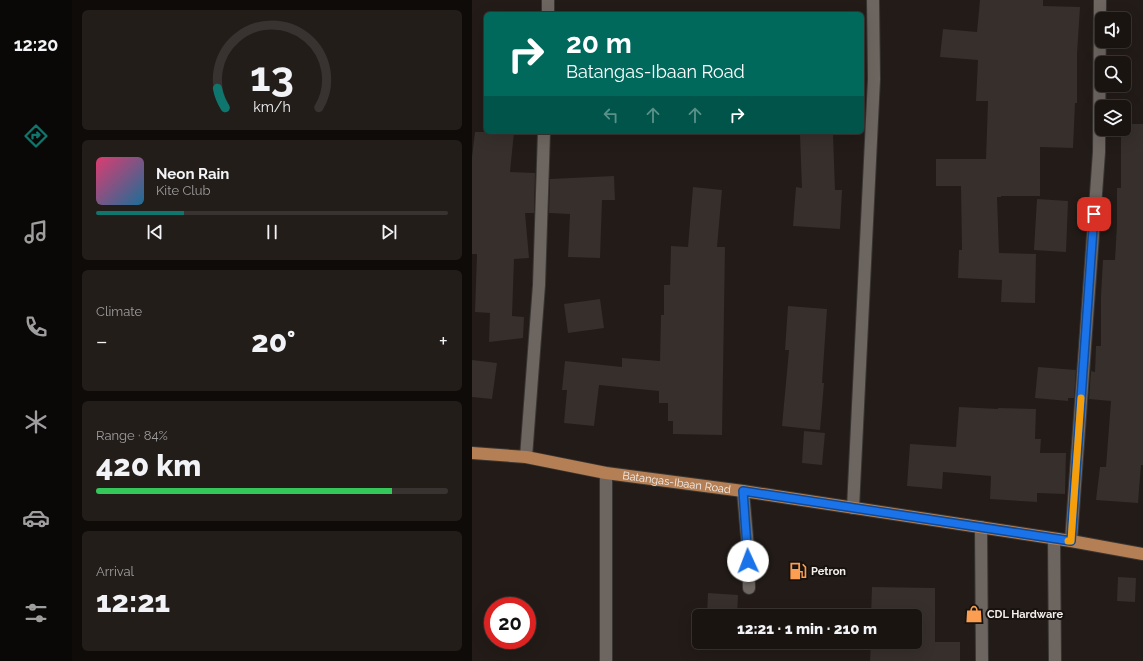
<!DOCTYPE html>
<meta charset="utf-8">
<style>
:root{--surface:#1a1411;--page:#231d1a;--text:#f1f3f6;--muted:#9f9e9f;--line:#383331;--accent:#0f766e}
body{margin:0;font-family:Raleway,sans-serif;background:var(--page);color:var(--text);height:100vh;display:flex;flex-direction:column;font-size:15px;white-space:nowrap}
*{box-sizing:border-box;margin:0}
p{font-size:13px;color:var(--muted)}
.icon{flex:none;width:22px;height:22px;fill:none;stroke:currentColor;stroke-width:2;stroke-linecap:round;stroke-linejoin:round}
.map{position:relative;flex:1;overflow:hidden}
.details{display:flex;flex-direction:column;gap:10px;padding:10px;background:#0e0b09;width:400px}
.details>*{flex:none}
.hud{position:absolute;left:12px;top:12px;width:380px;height:122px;border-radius:6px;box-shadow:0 4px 16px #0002,0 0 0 1px var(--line);background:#00695c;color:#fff;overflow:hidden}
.controls{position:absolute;left:623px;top:12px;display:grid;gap:8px}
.controls a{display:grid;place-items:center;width:36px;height:36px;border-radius:6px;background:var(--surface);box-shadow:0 4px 16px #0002,0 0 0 1px var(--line);font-size:20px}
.speed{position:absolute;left:12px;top:597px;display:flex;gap:8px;font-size:20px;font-weight:700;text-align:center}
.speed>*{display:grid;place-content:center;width:52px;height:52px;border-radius:50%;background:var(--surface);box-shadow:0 4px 16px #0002,0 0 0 1px var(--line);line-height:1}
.speed .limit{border:6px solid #d22;background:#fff;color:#111}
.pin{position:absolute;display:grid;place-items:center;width:34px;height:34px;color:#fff;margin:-17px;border-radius:8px;box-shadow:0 2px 6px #0006}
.me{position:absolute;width:44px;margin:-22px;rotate:358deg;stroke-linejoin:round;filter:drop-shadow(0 0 3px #0008)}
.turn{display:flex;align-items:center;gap:14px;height:84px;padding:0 16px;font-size:18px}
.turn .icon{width:52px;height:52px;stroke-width:2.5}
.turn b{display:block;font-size:28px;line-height:34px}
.lanes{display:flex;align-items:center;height:38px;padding:0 16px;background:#0003;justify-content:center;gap:20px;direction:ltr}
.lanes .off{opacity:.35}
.big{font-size:30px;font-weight:800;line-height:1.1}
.details .card{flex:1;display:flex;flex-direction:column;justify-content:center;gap:6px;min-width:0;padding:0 14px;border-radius:6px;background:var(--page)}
.details .dial{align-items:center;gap:0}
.dial svg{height:104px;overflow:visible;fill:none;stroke:var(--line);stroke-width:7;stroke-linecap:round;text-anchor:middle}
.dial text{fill:var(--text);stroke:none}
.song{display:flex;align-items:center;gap:12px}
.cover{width:48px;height:48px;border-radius:6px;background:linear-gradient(135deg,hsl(340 70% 55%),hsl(200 70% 35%))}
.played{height:4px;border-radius:2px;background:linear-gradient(90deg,var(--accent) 25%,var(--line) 25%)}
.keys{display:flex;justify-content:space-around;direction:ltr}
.heat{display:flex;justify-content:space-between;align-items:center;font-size:22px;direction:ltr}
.charge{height:6px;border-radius:3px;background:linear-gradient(90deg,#34c759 84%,var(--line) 0)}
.trip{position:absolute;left:220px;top:609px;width:230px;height:40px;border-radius:6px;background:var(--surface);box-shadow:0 4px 16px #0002,0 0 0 1px var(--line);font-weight:800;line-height:40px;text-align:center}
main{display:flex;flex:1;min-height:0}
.tab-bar{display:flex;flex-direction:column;width:72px;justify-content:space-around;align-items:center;background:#0a0807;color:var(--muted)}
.tab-bar .icon{width:28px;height:28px}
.tab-bar .current{color:var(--accent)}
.tab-bar b{font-size:18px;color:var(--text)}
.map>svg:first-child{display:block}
</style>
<main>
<nav class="tab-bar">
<b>12:20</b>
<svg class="icon current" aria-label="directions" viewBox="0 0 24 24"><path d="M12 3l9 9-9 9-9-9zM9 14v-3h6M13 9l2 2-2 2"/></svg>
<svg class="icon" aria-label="music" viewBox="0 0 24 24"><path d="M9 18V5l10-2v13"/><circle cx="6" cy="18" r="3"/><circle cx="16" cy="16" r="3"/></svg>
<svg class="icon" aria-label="phone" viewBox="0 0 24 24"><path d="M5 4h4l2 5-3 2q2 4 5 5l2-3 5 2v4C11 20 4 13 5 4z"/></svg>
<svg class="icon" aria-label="climate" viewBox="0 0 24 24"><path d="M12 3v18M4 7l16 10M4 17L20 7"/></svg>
<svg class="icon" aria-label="car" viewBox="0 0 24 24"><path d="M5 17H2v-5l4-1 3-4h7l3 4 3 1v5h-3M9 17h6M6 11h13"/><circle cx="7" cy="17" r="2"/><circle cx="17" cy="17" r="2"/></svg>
<svg class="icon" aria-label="filters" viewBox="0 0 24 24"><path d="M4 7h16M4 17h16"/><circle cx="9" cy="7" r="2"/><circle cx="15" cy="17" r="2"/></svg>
</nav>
<section class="details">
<div class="card dial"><svg viewBox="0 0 100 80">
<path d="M14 69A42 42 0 1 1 86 69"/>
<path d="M14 69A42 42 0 0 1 8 54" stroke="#0f766e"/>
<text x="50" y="56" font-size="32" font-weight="700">13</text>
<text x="50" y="72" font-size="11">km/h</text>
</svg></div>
<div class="card">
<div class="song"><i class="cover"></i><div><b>Neon Rain</b><p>Kite Club</p></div></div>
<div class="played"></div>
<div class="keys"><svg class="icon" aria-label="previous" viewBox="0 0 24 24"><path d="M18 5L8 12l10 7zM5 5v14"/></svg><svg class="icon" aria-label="pause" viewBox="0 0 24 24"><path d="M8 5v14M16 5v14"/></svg><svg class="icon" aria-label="next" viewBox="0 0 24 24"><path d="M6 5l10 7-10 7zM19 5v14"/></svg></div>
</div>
<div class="card"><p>Climate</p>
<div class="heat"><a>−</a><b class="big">20°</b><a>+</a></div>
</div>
<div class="card"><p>Range · 84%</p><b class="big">420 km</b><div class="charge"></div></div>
<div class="card"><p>Arrival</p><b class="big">12:21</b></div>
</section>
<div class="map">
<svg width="671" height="661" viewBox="0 0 671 661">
<rect width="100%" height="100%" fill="#221b17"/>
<path fill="#362f2b" d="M 508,0 L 571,0 L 571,6 L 608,7 L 605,54 L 605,103 L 603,103 L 601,148 L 568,147 L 568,196 L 529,196 L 529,197 L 525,197 L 527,253 L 564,254 L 563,303 L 529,302 L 530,280 L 486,278 L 487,250 L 490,250 L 489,186 L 464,186 L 464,159 L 514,159 L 516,101 L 504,101 L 506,60 L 468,57 L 471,29 L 505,32 Z
M 652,124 L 671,124 L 671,465 L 669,465 L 666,503 L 624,500 L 628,467 L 634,467 L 639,401 L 617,399 L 619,371 L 623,372 L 624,346 L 629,346 L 629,296 L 631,260 L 643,260 L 645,224 L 645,188 L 649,188 L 649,129 L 652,129 Z
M 3,132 L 42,132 L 38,172 L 63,173 L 62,213 L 53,213 L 57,258 L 42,259 L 40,316 L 52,317 L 51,338 L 17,342 L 18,313 L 3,312 L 5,254 L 0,254 L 0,157 Z
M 361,134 L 363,190 L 370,190 L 368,229 L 321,226 L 324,187 L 330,188 L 328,135 Z
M 142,176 L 143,200 L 130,200 L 128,258 L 96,257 L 98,214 L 77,213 L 78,179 Z
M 221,187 L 250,190 L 245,247 L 253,247 L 250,435 L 201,434 L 201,421 L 196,421 L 196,403 L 187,403 L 187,391 L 127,385 L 122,426 L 92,423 L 95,390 L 90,390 L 93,361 L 150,367 L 150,358 L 188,361 L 189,315 L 192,315 L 192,285 L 198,285 L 199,246 L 216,247 Z
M 565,199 L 596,201 L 594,252 L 562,250 Z
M 128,299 L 132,328 L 96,333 L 92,304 Z
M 316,306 L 355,309 L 350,383 L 352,383 L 348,430 L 310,426 L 317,350 L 313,350 Z
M 0,360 L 25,363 L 20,399 L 0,397 Z
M 566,367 L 604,370 L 602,398 L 596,398 L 596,401 L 563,398 Z
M 487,407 L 526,409 L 526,408 L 564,409 L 563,439 L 569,439 L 568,453 L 594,453 L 593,494 L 565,493 L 565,502 L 518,499 L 519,476 L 471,472 L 470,489 L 435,486 L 438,444 L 484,447 Z
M 332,431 L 353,433 L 350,465 L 330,463 Z
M 646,577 L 664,578 L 663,602 L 645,601 Z
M 400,587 L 463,588 L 463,642 L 488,642 L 488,661 L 398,661 L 399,642 L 443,642 L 443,616 L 399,616 Z
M 236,593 L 266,595 L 265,616 L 235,616 Z"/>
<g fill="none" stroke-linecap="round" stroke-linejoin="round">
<g stroke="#393532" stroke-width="14">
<path id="minor" d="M 76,14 L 76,0
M 54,457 L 67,285 L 72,132
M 271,491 L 276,548 L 277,588
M 381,508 L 402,79 L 401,0
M 509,527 L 510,661
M 582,539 L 583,661
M 599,541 L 627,152 L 628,0
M 134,661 L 134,473"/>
</g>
<g stroke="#393532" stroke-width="14">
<g id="major">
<path id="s1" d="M 0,453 L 54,457 L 134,473 L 271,491 L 599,541 L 671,554"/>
</g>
</g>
<use href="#minor" stroke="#6d6560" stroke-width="12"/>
<use href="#major" stroke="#b47f54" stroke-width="12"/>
</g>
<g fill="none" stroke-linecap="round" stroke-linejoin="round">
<g stroke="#114b97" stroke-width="10">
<path id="route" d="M 276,561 L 271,491 L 599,541 L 622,214"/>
</g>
<use href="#route" stroke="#1a73e8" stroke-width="7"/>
<path stroke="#f59e0b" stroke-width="7" d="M 596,541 L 599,541 L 609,398"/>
</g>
<defs>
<g id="fuel-bare" transform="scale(1.38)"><path d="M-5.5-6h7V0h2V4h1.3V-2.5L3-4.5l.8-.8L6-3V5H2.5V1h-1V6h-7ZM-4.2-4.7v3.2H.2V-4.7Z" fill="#fb9e51" stroke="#18120e" stroke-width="2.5" paint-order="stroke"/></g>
<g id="shop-bare" transform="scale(1.38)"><path d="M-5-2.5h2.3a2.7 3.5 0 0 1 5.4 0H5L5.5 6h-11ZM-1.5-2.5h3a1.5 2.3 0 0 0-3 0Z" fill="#fb9e51" stroke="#18120e" stroke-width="2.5" paint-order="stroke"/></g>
</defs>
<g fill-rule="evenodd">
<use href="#fuel-bare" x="326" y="571"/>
<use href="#shop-bare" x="502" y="614"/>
</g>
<g text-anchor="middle" stroke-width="4" stroke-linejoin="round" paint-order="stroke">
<g font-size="11" fill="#f3efec" stroke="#18120e">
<text dy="4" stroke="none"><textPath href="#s1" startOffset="207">Batangas-Ibaan Road</textPath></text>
</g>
<g font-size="11" font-weight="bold" fill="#f3efec" stroke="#18120e" text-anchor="start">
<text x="339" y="575">Petron</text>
<text x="515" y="618">CDL Hardware</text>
</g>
</g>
</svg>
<div class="controls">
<a><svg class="icon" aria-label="sound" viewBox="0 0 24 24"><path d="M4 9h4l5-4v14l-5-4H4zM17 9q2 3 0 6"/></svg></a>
<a><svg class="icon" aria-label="search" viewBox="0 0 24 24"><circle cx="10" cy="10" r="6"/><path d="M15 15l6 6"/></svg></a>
<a><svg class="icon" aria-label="layers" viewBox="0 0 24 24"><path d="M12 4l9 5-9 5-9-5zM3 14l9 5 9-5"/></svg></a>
</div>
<div class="speed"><div class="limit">20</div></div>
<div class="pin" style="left:622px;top:214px;background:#d93025"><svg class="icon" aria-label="arrive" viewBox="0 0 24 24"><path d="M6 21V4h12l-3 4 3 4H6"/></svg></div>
<svg class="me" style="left:276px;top:561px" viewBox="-20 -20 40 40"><circle r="19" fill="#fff"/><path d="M0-13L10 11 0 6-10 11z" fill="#1a73e8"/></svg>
<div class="trip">12:21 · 1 min · 210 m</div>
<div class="hud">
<div class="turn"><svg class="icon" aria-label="right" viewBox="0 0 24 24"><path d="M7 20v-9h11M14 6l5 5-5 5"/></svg><div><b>20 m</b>Batangas-Ibaan Road</div></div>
<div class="lanes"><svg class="icon off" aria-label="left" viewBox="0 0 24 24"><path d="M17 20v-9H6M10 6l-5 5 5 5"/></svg><svg class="icon off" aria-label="ahead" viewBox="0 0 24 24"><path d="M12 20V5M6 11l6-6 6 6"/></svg><svg class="icon off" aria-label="ahead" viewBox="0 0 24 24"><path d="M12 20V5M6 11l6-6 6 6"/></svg><svg class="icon" aria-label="right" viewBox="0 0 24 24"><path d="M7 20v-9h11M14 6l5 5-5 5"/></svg></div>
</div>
</div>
</main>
